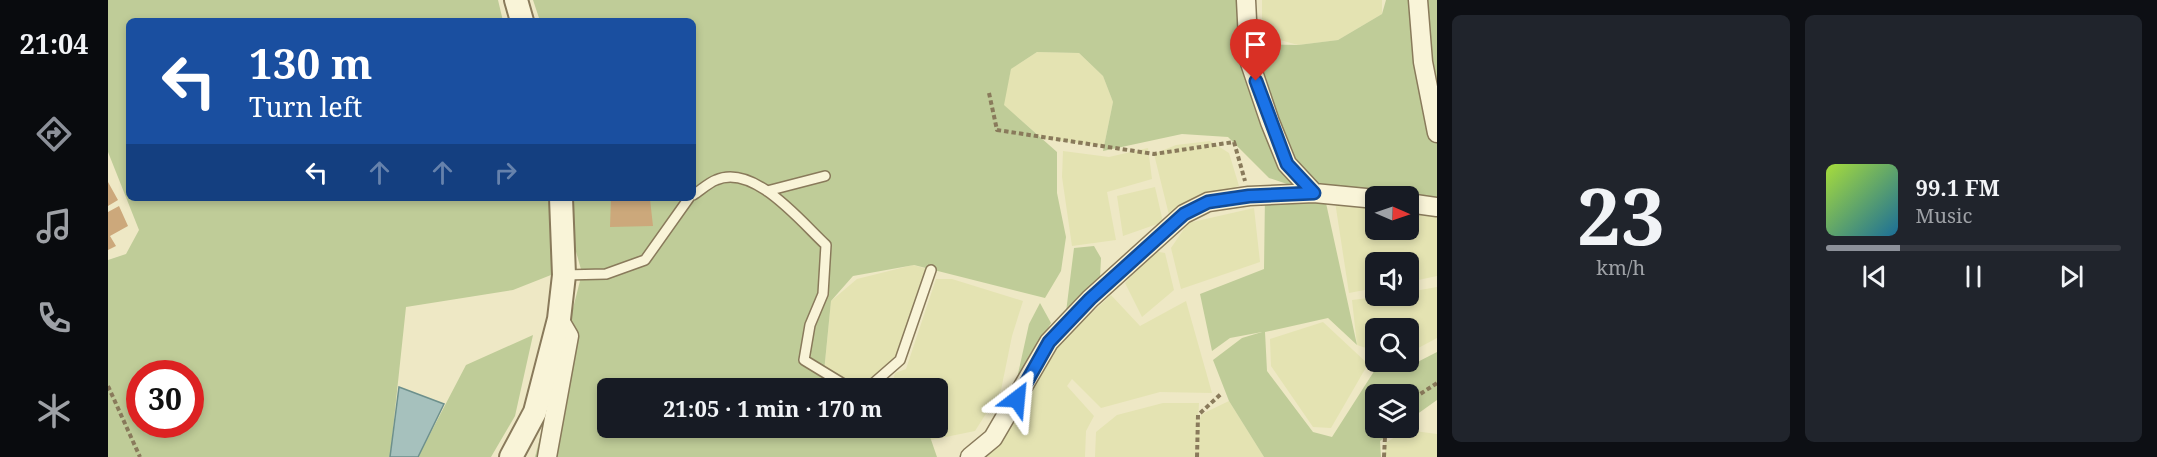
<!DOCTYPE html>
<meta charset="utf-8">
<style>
:root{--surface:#171b24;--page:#20242c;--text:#f1f3f6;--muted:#9ea1a6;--line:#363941;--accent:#8c9099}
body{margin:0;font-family:"Noto Serif",serif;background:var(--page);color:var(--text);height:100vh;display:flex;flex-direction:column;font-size:22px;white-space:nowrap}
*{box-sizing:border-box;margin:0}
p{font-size:20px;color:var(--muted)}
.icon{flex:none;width:33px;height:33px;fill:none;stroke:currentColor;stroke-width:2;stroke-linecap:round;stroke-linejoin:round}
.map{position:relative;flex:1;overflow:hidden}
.drawer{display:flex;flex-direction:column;gap:15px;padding:15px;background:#0d0f14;width:720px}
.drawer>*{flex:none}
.guide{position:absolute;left:18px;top:18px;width:570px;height:183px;border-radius:9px;box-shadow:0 3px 9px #0003;background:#1a4fa0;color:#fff;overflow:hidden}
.needle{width:39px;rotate:92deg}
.fabs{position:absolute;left:1257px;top:186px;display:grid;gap:12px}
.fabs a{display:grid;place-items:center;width:54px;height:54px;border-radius:9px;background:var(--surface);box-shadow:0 3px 9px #0003;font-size:30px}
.speed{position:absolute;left:18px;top:360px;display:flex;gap:12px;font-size:30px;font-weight:700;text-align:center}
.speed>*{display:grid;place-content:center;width:78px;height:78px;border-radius:50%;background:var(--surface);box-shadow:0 3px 9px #0003;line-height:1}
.speed .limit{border:9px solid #d22;background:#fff;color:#111}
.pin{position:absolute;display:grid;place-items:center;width:51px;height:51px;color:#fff;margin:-62px -26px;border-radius:50% 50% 50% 0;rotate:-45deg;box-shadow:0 0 6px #0007}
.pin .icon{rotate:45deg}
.me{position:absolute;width:66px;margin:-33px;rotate:29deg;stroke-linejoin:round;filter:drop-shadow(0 0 4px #0008)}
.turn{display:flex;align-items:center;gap:21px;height:126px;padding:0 24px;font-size:27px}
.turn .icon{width:78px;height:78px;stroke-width:2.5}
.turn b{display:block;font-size:42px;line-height:51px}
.lanes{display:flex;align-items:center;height:57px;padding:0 24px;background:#0003;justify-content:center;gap:30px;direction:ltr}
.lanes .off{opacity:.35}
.drawer .tile{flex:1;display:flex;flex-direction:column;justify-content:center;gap:9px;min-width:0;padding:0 21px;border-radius:9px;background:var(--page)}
.drawer .dial{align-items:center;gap:0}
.dial b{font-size:78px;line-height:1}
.song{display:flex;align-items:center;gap:18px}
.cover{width:72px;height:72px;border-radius:9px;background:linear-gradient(135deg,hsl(80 70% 55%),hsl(200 70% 35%))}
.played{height:6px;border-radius:3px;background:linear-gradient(90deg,var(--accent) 25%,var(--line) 25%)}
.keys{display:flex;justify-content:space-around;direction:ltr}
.drawer .tiles{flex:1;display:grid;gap:15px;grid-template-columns:repeat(2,1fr)}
.trip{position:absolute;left:489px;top:378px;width:351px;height:60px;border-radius:9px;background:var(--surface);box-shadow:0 3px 9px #0003;font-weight:700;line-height:60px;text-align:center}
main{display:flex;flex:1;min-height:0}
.menu{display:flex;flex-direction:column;width:108px;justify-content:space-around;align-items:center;background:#090b0e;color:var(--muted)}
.menu .icon{width:42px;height:42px}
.menu .on{color:var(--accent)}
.menu b{font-size:27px;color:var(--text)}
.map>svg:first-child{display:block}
</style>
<main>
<nav class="menu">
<b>21:04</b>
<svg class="icon on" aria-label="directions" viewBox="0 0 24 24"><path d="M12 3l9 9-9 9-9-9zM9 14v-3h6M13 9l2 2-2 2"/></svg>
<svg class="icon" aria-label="music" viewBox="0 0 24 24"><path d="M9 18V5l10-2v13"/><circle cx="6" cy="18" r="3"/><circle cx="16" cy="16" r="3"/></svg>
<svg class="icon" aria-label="phone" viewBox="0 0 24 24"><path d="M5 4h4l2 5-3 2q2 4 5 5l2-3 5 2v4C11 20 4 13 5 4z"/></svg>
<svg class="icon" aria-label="climate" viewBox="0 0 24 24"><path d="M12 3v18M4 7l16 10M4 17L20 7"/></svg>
</nav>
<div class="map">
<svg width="1329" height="457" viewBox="0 0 1329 457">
<rect width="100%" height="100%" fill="#eee8c5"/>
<path fill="#e4e3b2" d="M 1154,0 L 1274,0 L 1274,14 L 1230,40 L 1190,45 L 1154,35 Z
M 929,52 L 971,53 L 995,76 L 1005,102 L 996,146 L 935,139 L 895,105 L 903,69 Z
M 1102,141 L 1121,153 L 1131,186 L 1079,204 L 1061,215 L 1046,154 L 1068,145 Z
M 1040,148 L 1044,179 L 999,192 L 1008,240 L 964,246 L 954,177 L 955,151 L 1001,157 Z
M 1047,187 L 1055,222 L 1015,236 L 1009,196 Z
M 1226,195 L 1267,201 L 1268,230 L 1300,230 L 1301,206 L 1329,210 L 1329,276 L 1301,282 L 1300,262 L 1268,262 L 1267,288 L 1241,293 Z
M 1146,208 L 1152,262 L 1073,289 L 1063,248 L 1080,223 Z
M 1046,251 L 1057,253 L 1066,290 L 1034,317 L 1017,283 Z
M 805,265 L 823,270 L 793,352 L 772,380 L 757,388 L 748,388 L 716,373 L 723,301 L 749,279 Z
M 828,279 L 844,279 L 915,301 L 904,336 L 893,390 L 867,431 L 823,440 L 821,428 L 830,428 L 830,388 L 783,388 L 787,373 L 798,369 Z
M 1329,287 L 1329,338 L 1301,353 L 1300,328 L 1268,328 L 1267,351 L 1249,345 L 1244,300 L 1276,296 L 1300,296 L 1301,292 Z
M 1003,295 L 1032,326 L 1078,301 L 1104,393 L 1052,392 L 993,408 L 964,379 L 959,386 L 986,416 L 978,431 L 977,457 L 875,457 L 884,449 L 939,366 L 949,345 Z
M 1215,322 L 1260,364 L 1223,428 L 1205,427 L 1163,366 L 1162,339 Z
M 1121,401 L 1156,457 L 987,457 L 988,432 L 1009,415 L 1055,403 L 1091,403 L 1090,422 L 1094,414 Z
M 1299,430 L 1329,434 L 1329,457 L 1277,457 L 1277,443 Z"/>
<path fill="#bfcc98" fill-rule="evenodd" d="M 0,0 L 390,0 L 395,21 L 21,21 L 21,198 L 440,198 L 443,215 L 443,275 L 405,290 L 298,307 L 282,457 L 0,457 L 0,260 L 18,254 L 31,230 L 0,152 ZM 32,374 L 82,374 L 82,424 L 32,424 Z
M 425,0 L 1133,0 L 1140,44 L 1190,45 L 1230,40 L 1274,14 L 1278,0 L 1329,0 L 1329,203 L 1300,196 L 1206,193 L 1161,178 L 1120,137 L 1074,134 L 995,151 L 1005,102 L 995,76 L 971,53 L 929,52 L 903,69 L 896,105 L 949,152 L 949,193 L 958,237 L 953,271 L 937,298 L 806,265 L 745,276 L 723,301 L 716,372 L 748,388 L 500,388 L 500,428 L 819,428 L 829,457 L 427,457 L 474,273 L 467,248 L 464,198 L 585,198 L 585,21 L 432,21 Z
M 1157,195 L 1218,203 L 1249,345 L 1220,318 L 1157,332 L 1159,371 L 1205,432 L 1224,437 L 1272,362 L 1292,371 L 1329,352 L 1329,400 L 1301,420 L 1300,394 L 1268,394 L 1268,428 L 1290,428 L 1272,441 L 1273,457 L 1156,457 L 1121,401 L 1105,360 L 1134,338 L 1154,332 L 1122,338 L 1104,351 L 1092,294 L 1156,269 Z
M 986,246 L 993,258 L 992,278 L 958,312 L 966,248 Z
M 932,303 L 943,323 L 908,383 L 921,324 Z
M 425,335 L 407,416 L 383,457 L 310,457 L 358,365 Z"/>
<path fill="#a6c1bd" stroke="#6d908c" stroke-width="1.5" d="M 291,387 L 336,404 L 310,457 L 282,457 Z"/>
<path fill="#cca87b" d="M 0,182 L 10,200 L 0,206 Z
M 503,198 L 542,199 L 545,226 L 502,227 Z
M 11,206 L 20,226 L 2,236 L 8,246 L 0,250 L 0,212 Z"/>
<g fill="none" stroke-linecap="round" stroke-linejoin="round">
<g stroke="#897a5b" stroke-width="12">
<path id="service" d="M 659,191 L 717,176
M 585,195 C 592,191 600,183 608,180 C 646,163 693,222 718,245 L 715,294 L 702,325 L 696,360 L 742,388
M 456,275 L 498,274 L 537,260 L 581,198
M 760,388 L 792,360 L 823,270"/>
</g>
<g stroke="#897a5b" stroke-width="21">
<path id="minor" d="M 1138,0 L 1141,60 L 1162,122 L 1179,164 L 1206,193
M 1310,0 L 1315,62 L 1329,133
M 1300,203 L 1329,207
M 439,457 L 461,336 L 451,319
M 862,457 L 885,438 L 941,342 L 982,299 L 1076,214 L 1100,202 L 1141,196 L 1206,193 L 1268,199"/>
</g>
<g stroke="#897a5b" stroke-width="26">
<path id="tertiary" d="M 408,0 L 414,21
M 403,457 L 427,412 L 451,319 L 456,275 L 453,198"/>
</g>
<path stroke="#897a5b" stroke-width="4" stroke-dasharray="4.5 3" stroke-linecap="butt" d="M 881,93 L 889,130 L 1046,154 L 1126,142 L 1137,181
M 0,386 L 32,457
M 1300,402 L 1329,383
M 1089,457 L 1090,415 L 1113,394
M 1276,457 L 1277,437 L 1282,428"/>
<use href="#service" stroke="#f9f4d8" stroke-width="9"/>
<use href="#minor" stroke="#f9f4d8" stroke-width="18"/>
<use href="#tertiary" stroke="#f9f4d8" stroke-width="22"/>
</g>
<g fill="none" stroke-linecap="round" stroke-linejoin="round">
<g stroke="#114b97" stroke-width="15">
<path id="route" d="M 909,399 L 941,342 L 982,299 L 1076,214 L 1100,202 L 1141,196 L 1206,193 L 1179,164 L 1148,81"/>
</g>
<use href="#route" stroke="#1a73e8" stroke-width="10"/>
</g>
</svg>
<div class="fabs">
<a><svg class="needle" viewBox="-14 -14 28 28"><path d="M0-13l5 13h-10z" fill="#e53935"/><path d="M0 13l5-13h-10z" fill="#9ea1a6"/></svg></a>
<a><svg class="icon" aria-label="sound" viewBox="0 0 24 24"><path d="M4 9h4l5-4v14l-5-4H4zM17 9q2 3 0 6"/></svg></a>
<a><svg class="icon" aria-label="search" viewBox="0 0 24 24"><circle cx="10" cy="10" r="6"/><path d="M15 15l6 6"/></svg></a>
<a><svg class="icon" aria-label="layers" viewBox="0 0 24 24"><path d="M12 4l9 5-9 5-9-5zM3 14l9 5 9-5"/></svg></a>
</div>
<div class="speed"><div class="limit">30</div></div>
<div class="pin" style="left:1148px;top:81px;background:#d93025"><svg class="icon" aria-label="arrive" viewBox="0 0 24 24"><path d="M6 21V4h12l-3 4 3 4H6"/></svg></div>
<svg class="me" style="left:909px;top:399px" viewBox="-20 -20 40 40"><path d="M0-17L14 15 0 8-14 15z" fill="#1a73e8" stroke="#fff" stroke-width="4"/></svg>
<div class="trip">21:05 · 1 min · 170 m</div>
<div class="guide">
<div class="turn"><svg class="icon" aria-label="left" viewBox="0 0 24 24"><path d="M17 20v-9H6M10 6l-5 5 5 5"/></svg><div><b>130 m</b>Turn left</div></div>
<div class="lanes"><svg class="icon" aria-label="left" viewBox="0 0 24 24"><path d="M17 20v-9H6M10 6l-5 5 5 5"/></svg><svg class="icon off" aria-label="ahead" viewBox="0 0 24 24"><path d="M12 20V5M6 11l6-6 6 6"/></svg><svg class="icon off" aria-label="ahead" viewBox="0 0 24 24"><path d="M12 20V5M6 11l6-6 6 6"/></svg><svg class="icon off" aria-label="right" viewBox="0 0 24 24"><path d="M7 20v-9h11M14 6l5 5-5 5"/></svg></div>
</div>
</div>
<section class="drawer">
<div class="tiles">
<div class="tile dial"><b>23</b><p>km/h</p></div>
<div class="tile">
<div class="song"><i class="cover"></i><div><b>99.1 FM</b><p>Music</p></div></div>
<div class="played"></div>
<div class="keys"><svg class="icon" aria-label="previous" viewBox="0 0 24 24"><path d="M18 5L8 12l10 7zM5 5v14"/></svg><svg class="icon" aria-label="pause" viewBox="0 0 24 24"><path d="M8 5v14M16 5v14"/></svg><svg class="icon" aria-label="next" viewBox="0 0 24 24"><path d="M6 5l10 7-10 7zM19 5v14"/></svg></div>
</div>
</div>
</section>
</main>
